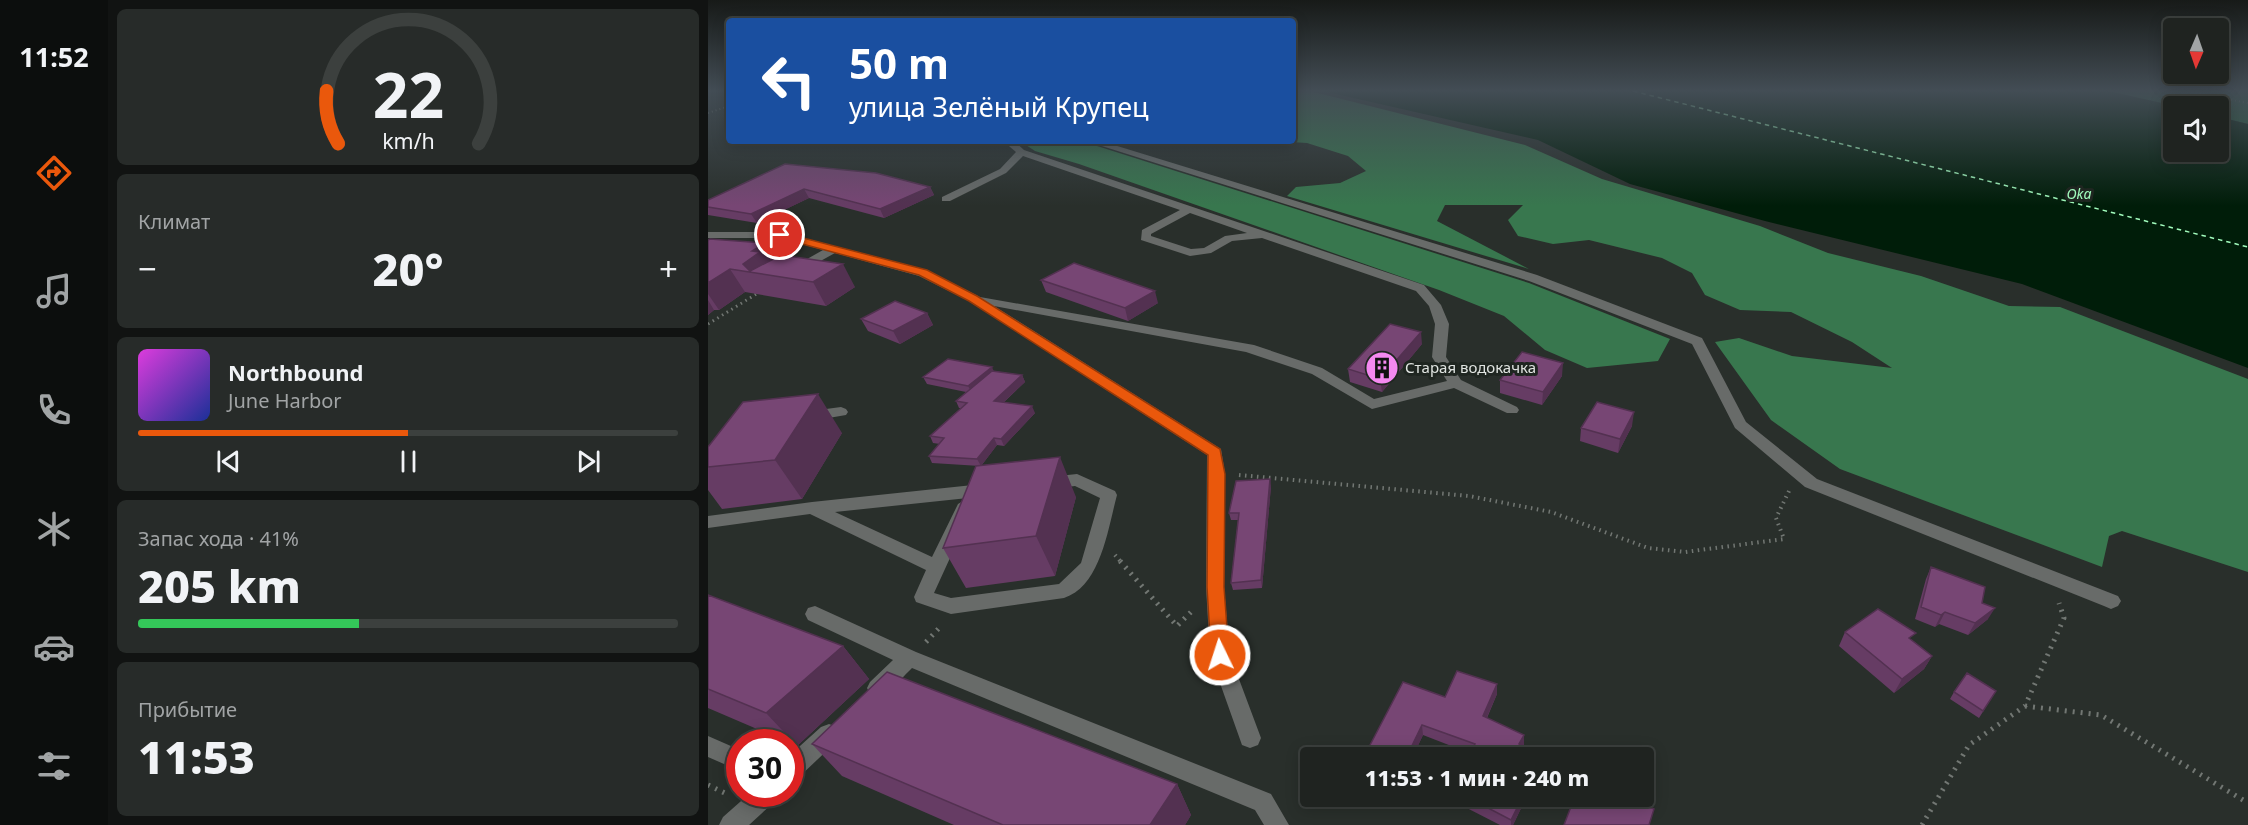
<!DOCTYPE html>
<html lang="ru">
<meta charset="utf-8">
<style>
:root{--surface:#1f2320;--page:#272b29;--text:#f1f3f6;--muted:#a1a4a5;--line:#3c403e;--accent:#ea580c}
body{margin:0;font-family:"Noto Sans",sans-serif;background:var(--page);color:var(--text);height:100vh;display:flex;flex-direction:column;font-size:22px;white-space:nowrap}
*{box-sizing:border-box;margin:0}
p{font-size:20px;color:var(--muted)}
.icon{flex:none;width:33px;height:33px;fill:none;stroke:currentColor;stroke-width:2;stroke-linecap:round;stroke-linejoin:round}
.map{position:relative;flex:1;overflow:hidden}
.details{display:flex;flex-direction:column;gap:9px;padding:9px;background:#111312;width:600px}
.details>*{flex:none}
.hud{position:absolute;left:18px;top:18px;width:570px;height:126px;border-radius:6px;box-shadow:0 3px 15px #0003,0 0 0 2px var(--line);background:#1a4fa0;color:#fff;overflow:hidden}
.needle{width:39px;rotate:182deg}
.buttons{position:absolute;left:1455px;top:18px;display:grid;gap:12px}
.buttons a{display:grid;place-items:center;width:66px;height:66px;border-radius:6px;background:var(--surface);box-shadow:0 3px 15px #0003,0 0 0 2px var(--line);font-size:30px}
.speed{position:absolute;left:18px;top:729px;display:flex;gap:12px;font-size:30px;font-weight:700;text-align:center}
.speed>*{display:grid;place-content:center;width:78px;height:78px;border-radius:50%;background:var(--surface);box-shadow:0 3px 15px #0003,0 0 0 2px var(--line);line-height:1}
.speed .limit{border:9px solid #d22;background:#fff;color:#111}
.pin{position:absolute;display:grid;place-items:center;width:51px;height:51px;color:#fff;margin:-26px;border:3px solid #fff;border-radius:50%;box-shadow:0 2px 6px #0007}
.me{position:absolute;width:66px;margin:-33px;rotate:356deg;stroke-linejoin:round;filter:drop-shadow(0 0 4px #0008)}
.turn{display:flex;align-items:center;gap:21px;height:126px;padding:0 24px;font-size:27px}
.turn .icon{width:78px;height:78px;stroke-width:2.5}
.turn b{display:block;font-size:42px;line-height:51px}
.big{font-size:45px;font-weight:800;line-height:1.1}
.details .widget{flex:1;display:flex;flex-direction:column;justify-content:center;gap:9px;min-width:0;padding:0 21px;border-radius:9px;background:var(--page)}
.details .dial{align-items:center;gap:0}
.dial svg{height:156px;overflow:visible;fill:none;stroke:var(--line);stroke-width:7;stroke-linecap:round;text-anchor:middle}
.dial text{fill:var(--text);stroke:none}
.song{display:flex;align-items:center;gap:18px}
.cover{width:72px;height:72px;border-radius:9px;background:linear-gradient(135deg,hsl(300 70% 55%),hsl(230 70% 35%))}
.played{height:6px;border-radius:3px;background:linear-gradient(90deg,var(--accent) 50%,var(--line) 50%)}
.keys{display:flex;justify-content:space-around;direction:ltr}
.heat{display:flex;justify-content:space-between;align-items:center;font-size:33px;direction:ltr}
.charge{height:9px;border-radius:4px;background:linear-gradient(90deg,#34c759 41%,var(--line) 0)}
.trip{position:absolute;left:592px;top:747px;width:354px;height:60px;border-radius:6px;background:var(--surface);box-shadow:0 3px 15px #0003,0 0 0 2px var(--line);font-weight:800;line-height:60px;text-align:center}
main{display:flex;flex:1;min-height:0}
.menu{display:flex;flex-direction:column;width:108px;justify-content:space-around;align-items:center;background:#0c0e0d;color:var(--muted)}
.menu .icon{width:42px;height:42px}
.menu .selected{color:var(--accent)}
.menu b{font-size:27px;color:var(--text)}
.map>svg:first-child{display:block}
</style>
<main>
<nav class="menu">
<b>11:52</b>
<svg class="icon selected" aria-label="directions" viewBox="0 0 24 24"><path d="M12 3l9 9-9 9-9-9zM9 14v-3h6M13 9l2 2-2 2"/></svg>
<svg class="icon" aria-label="music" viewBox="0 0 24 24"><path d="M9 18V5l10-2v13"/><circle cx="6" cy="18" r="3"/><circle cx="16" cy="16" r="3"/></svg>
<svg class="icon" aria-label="phone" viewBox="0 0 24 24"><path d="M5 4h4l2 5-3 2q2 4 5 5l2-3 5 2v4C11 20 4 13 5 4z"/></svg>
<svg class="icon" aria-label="climate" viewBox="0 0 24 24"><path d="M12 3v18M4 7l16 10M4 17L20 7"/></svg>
<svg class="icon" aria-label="car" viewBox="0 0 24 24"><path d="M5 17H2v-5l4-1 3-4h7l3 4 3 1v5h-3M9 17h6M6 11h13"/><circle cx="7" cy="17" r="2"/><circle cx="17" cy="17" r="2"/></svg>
<svg class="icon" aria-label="filters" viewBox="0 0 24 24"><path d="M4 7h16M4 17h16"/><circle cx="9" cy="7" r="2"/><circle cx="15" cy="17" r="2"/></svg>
</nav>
<section class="details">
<div class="widget dial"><svg viewBox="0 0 100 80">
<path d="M14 69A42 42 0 1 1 86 69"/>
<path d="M14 69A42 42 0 0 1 8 42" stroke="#ea580c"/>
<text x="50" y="56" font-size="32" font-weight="700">22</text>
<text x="50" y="72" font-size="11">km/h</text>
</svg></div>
<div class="widget"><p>Климат</p>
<div class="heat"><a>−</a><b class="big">20°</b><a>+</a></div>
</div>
<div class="widget">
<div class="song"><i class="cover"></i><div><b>Northbound</b><p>June Harbor</p></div></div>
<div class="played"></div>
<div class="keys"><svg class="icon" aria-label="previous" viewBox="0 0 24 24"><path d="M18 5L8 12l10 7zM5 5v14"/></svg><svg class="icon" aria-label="pause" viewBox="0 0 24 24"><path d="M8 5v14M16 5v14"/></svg><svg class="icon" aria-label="next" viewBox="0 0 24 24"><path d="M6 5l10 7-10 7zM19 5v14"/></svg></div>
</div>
<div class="widget"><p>Запас хода · 41%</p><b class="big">205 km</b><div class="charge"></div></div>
<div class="widget"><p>Прибытие</p><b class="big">11:53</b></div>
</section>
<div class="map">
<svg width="1540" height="825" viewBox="0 0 1540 825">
<rect width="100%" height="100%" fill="#292f2b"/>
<path fill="#23603a" d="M 1400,91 L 1540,91 L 1540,124 L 1511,117 L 1510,106 L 1467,106 Z"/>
<path fill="#38774e" d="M 585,91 L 602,91 L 817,145 L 894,179 L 1052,226 L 1120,253 L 1213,276 L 1301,306 L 1352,307 L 1540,379 L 1540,572 L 1414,531 L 1401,536 L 1394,567 L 1132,469 L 1063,420 L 1007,342 L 1031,338 L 1084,356 L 1184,368 L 1144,342 L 1083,312 L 1032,310 L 997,295 L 984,273 L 954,258 L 881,240 L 845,244 L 810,236 L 800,220 L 815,205 L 737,205 L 729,221 L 821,269 L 579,196 L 588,187 L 632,183 L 658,171 L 640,156 L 599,143 L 566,141 L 585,141 Z
M 312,141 L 360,141 L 389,146 L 821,283 L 962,339 L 950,361 L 879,368 L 837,350 L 796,316 L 731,290 L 371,164 L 327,151 Z"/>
<path fill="#001d09" d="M 615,91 L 1400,91 L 1467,106 L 1466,152 L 1510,152 L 1511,117 L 1540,124 L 1540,368 L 1314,284 L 1057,221 L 922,184 L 830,140 Z"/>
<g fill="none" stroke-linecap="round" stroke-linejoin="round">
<path stroke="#a1fcbd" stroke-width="1.5" stroke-dasharray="4.5 4" stroke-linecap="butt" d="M 925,91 L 1540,247"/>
<path stroke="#727773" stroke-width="2" stroke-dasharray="1 3" stroke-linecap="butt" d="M 1480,91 L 1540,103
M 0,113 L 21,106"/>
<path stroke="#727773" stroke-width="3" stroke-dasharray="1.5 4" stroke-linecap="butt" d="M 0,324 L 50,293"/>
<path stroke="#727773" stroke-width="4" stroke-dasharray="1.5 4.5" stroke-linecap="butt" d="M 531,475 L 761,496 L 843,512 L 940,548 L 977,552 L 1076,539 L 1068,518 L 1081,491
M 407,555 L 413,562"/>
<path stroke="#727773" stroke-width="5" stroke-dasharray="2 6" stroke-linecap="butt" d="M 412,561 L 469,626 L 484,611
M 218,642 L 233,626
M 1317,706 L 1393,715 L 1540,803
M 0,785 L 21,795
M 1214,825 L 1261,745 L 1317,706 L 1356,618 L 1351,603"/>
<path fill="#686b69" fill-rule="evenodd" d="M 295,141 L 306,141 L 316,150 L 716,285 L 733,305 L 741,324 L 738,357 L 753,380 L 809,407 L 811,410 L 809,413 L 799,413 L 746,388 L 664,409 L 604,374 L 538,352 L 286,306 L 513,449 L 517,474 L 516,587 L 522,655 L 553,738 L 550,745 L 542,748 L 534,745 L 502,655 L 498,587 L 499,455 L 261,301 L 211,276 L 127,253 L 89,274 L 85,273 L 85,267 L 115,250 L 72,238 L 0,238 L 0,232 L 72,232 L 219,270 L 272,297 L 546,345 L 614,368 L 666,399 L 739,381 L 724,357 L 727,324 L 721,306 L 708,291 L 554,238 L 524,241 L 503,253 L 482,256 L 433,240 L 434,230 L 472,210 L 315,156 L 298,173 L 242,201 L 234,201 L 234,197 L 292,169 L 308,152 ZM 482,213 L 539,233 L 517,236 L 496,248 L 483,249 L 443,236 L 443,234 Z
M 378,141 L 393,141 L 829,275 L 994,338 L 1038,422 L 1109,479 L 1410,596 L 1413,601 L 1410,606 L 1403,609 L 1396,606 L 1097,487 L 1027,428 L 984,344 L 821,281 Z
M 133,407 L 138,409 L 140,412 L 138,415 L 103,421 L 95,416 L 103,411 Z
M 369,474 L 407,491 L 409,495 C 400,528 393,586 356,598 L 243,614 L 208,602 L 206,597 L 218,570 L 102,514 L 0,528 L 0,516 L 104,502 ZM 367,486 L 392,498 L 373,563 L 351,584 L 243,598 L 226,593 L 263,512 L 288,495 ZM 260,498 L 250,504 L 224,557 L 127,512 Z
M 107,606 L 208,652 L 563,794 L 581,825 L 556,825 L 547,810 L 204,668 C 192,679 178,701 162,694 L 159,688 L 162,682 L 185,660 L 100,620 L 97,614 L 100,608 Z
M 121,724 L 129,727 L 132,734 L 129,741 L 90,778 L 82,781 L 82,755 L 113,727 Z
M 0,736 L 32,750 L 32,771 L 0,757 Z
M 41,794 L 70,794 L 66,802 L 41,825 L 11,825 L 15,817 Z"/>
</g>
<path fill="#663c64" d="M 77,164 L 222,187 L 226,195 L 176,218 L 101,198 L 49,223 L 0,215 L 0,200 Z
M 0,240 L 57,243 L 66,259 L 147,287 L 118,306 L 37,292 L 11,310 L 6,310 L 0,315 Z
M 333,280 L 450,303 L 420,321 L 338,292 Z
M 219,313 L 225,325 L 192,344 L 160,331 L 153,319 Z
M 714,344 L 674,392 L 642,382 L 640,369 Z
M 286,371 L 314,375 L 317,382 L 295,403 L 327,413 L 296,446 L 289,445 L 273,466 L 368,497 L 347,576 L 258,588 L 235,548 L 272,466 L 224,463 L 221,456 L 232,444 L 225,443 L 222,436 L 253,408 L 251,408 L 248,401 L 258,392 L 219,384 L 215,377 Z
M 854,376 L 834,405 L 792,393 L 792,380 Z
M 924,426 L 910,453 L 872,441 L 873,428 Z
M 134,433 L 94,499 L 14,509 L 0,490 L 0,447 Z
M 563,486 L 554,588 L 525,590 L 523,583 L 530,520 L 523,520 L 521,513 Z
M 1223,567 L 1274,603 L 1280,619 L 1260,635 L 1231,624 L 1227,627 L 1207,619 L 1218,579 Z
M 0,595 L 135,646 L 161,679 L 89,746 L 0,708 Z
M 1137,632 L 1204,640 L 1224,656 L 1216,669 L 1186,693 L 1131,646 Z
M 1288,691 L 1271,718 L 1242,699 L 1246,692 Z
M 789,694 L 779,718 L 815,746 L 835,755 L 835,758 L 764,758 L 764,754 L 715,735 L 704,758 L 663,758 L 661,747 L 737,697 Z
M 104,744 L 469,784 L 483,815 L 477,825 L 246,825 L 134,776 Z
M 753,796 L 819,796 L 805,825 L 792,825 L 753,805 Z"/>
<path fill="#533151" d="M 222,187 L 226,195 L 176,218 L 172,209 Z
M 96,189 L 101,198 L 49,223 L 43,214 Z
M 57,243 L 71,266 L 40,272 L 35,264 L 44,251 Z
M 135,264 L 147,287 L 118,306 L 105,282 Z
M 22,269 L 37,292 L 11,310 L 0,294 L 0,283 Z
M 447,291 L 450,303 L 420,321 L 417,308 Z
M 0,300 L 6,310 L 0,315 Z
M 219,313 L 225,325 L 192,344 L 185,331 Z
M 713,332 L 714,344 L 674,392 L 672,379 Z
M 855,363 L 854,376 L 834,405 L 835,392 Z
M 284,367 L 287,374 L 264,393 L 260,386 Z
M 314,375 L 317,382 L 289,408 L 286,401 Z
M 110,394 L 134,433 L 94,499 L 67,460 Z
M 324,406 L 327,413 L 296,446 L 293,439 Z
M 926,412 L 924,426 L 910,453 L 912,439 Z
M 286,438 L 289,445 L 273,466 L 269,459 Z
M 352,457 L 368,497 L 347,576 L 328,536 Z
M 562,479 L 563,486 L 554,588 L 553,580 Z
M 1287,608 L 1280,619 L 1260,635 L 1267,623 Z
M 1237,612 L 1231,624 L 1227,627 L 1233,615 Z
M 135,646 L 161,679 L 89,746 L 58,713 Z
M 1224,656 L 1216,669 L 1186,693 L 1194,679 Z
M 789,684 L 789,694 L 775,726 L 775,716 Z
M 714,725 L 715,735 L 704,758 L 698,758 Z
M 816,735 L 816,745 L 811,754 L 811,744 Z
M 469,784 L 483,815 L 477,825 L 442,825 Z
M 815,796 L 819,796 L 805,825 L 803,825 L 803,820 Z"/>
<path fill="#774674" stroke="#533151" stroke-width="1.5" d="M 77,164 L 168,173 L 222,187 L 172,209 L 96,189 L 43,214 L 0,207 L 0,200 Z
M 2,239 L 57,243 L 44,251 L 52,252 L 35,264 L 42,271 L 73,255 L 135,264 L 105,282 L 22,269 L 0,283 L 0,240 Z
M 366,263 L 447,291 L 417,308 L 333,280 Z
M 187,301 L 219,313 L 185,331 L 153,319 Z
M 682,324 L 713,332 L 672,379 L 640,369 Z
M 814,352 L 855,363 L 835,392 L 792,380 Z
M 240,359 L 284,367 L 260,386 L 215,377 Z
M 284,371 L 314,375 L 286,401 L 324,406 L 293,439 L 286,438 L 269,459 L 221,456 L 236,438 L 222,436 L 259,403 L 248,401 Z
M 110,394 L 67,460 L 0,467 L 0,447 L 35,402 Z
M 889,402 L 926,412 L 912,439 L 873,428 Z
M 352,457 L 328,536 L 235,548 L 268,466 Z
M 562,479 L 553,580 L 523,583 L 531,513 L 521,513 L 528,481 Z
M 1223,567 L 1277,587 L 1274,603 L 1287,608 L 1267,623 L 1237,612 L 1233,615 L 1213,607 Z
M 0,595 L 135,646 L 58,713 L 0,689 Z
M 1170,609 L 1208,633 L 1201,638 L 1224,656 L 1194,679 L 1137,632 Z
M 749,671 L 789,684 L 775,716 L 816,735 L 811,744 L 835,755 L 834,758 L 773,758 L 774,756 L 764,750 L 767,744 L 714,725 L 698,758 L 689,758 L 661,747 L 695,682 L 737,697 Z
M 179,672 L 469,784 L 442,825 L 295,825 L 104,744 Z
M 1259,673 L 1288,691 L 1275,711 L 1246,692 Z
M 757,796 L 815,796 L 803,820 Z
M 867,796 L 927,796 L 925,800 L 946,809 L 941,825 L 856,825 Z"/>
<linearGradient id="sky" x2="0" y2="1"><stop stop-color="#171a18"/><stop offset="0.44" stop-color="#434d55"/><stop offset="1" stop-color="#434d55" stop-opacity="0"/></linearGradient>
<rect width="1540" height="206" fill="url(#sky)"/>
<path fill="#ea580c" stroke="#983908" stroke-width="1.5" d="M 72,232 L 219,270 L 269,296 L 512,449 L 517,474 L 516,587 L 521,655 L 518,661 L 512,663 L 505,661 L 503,655 L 499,587 L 500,455 L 261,301 L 211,275 L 68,237 L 66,235 Z"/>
<defs>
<g id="building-disc" transform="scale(1.725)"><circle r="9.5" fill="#f489f0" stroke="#1f2621"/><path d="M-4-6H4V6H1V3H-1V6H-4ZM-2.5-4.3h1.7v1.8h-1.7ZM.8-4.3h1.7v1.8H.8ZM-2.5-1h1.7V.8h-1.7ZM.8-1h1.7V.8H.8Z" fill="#111"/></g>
</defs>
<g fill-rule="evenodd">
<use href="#building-disc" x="674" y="368"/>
</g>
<g text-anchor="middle" stroke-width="6" stroke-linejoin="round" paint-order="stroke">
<g font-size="14" font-style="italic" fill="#a1fcbd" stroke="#1f2621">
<text x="1371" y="199">Oka</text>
</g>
<g font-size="15" fill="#e0e4e1" stroke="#1f2621" text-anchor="start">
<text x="697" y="373">Старая водокачка</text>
</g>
</g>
</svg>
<div class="buttons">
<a><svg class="needle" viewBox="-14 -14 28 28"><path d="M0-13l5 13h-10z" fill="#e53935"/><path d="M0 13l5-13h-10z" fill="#a1a4a5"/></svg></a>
<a><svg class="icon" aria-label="sound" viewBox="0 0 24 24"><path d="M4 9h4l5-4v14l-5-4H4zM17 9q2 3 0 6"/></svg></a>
</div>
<div class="speed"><div class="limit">30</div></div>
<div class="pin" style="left:72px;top:235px;background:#d93025"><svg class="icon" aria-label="arrive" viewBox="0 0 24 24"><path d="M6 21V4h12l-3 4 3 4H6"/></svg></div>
<svg class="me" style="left:512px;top:655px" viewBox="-20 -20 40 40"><circle r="17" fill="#ea580c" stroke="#fff" stroke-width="3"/><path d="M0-11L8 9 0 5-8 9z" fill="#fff"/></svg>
<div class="trip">11:53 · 1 мин · 240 m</div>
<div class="hud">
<div class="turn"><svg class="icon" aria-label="left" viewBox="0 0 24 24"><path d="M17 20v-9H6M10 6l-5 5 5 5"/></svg><div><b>50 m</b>улица Зелёный Крупец</div></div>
</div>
</div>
</main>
